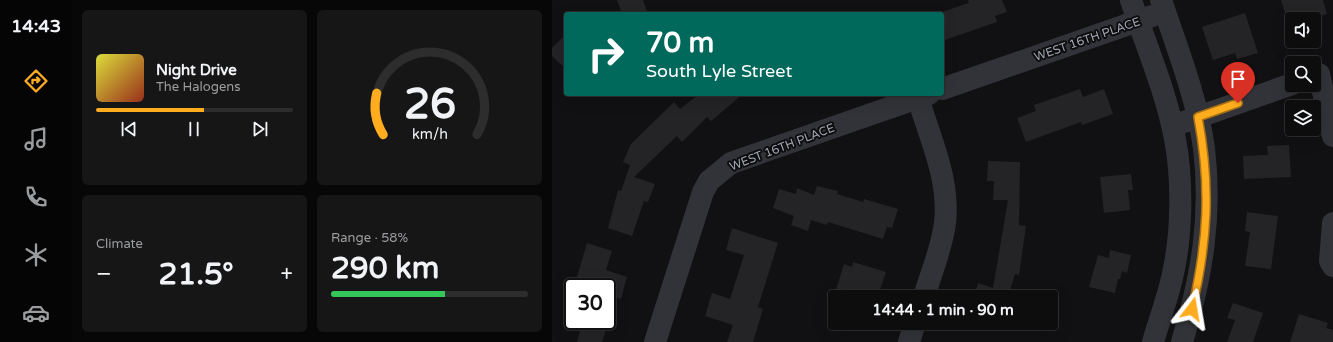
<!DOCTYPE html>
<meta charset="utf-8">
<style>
:root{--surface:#0d0d0e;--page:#161617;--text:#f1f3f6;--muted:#9a9c9e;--line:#2d2d2e;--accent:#ffac1e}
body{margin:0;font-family:"Varela Round",sans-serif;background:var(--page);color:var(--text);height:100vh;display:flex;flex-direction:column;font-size:15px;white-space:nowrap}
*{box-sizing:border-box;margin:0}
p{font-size:13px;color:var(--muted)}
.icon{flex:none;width:22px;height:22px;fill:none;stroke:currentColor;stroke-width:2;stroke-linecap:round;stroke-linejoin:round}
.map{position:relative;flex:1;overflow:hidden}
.details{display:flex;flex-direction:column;gap:10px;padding:10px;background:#070708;width:480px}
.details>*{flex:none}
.banner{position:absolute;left:12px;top:12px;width:380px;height:84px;border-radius:4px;box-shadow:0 4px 16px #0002,0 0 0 1px var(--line);background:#00695c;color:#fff;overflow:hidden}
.buttons{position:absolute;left:733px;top:12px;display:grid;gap:8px}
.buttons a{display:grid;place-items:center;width:36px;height:36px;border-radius:4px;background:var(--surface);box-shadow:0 4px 16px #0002,0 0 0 1px var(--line);font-size:20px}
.speed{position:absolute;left:12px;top:278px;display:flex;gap:8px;font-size:20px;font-weight:700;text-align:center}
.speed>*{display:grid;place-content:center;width:52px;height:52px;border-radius:50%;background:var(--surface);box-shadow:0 4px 16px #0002,0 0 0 1px var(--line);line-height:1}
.speed .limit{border:2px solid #111;border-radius:6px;background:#fff;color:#111}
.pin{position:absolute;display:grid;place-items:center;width:34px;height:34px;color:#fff;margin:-41px -17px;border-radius:50% 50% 50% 0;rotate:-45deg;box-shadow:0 0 4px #0007}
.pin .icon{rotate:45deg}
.me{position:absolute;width:44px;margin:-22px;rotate:14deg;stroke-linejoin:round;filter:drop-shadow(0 0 3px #0008)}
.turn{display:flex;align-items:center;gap:14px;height:84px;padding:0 16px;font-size:18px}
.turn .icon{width:52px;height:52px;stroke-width:2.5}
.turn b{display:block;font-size:28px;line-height:34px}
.big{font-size:30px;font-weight:700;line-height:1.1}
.details .card{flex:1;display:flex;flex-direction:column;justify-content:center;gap:6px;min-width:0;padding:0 14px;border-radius:6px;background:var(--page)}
.details .dial{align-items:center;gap:0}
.dial svg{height:104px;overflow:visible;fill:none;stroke:var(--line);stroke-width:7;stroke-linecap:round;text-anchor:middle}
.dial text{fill:var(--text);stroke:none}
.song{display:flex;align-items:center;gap:12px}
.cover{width:48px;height:48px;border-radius:6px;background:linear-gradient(135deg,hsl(60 70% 55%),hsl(10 70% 35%))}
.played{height:4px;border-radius:2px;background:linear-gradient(90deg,var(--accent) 55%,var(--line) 55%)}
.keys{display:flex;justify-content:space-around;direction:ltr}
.heat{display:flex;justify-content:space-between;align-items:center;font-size:22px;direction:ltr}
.charge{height:6px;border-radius:3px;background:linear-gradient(90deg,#34c759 58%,var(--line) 0)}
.details .tiles{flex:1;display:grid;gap:10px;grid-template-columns:repeat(2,1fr)}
.trip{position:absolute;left:276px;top:290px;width:230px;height:40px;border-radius:4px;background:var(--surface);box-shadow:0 4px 16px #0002,0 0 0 1px var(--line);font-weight:700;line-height:40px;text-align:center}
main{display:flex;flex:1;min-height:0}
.tabs{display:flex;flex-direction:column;width:72px;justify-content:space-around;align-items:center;background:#050506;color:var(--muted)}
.tabs .icon{width:28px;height:28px}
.tabs .current{color:var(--accent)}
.tabs b{font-size:18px;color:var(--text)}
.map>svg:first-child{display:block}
</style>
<main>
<nav class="tabs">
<b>14:43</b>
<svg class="icon current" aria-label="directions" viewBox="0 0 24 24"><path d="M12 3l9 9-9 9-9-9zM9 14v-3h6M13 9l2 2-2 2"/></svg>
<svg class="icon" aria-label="music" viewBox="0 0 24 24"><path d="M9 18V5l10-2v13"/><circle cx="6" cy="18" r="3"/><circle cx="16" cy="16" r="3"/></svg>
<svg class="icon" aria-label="phone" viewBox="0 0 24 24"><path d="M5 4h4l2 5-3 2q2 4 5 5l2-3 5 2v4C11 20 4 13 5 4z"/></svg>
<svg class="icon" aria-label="climate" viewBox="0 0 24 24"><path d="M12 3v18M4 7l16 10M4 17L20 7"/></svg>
<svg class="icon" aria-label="car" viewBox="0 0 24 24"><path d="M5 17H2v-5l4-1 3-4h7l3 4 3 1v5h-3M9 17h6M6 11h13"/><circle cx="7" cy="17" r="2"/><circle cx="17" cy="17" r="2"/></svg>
</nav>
<section class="details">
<div class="tiles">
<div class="card">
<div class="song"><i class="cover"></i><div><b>Night Drive</b><p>The Halogens</p></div></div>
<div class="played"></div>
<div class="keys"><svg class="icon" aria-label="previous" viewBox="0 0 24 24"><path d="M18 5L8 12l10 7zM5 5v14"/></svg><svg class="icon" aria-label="pause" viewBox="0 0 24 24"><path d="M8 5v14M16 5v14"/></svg><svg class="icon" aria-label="next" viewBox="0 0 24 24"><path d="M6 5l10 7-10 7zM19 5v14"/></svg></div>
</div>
<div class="card dial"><svg viewBox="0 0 100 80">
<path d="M14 69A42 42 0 1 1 86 69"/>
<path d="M14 69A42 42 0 0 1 9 37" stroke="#ffac1e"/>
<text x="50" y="56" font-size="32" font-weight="700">26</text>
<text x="50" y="72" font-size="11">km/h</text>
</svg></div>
<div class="card"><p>Climate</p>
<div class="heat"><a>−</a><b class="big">21.5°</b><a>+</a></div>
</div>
<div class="card"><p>Range · 58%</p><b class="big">290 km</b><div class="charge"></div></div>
</div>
</section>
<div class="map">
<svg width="781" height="342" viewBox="0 0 781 342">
<rect width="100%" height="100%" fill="#111113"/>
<path fill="#242427" d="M 65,0 L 91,0 L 96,14 L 70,14 Z
M 416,0 L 450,0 L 455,12 L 443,16 L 445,22 L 390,41 L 390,12 L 417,3 Z
M 729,0 L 771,0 L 775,14 L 759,19 L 735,19 Z
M 693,13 L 706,53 L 685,59 L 683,53 L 661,60 L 650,27 Z
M 14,34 L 14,69 L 0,56 L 0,48 Z
M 528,89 L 531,97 L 552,89 L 561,114 L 530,125 L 529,122 L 474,142 L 465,118 L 484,111 L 482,105 Z
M 147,94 L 191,94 L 159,121 L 155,117 L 130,142 L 125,136 L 82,177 L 103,184 L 96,202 L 92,201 L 80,236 L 56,228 L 66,190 L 69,191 L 78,165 L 71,162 L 79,144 L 122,102 L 128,109 Z
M 737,145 L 739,177 L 692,179 L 691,156 L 716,155 L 715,146 Z
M 436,161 L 468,162 L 467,225 L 474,226 L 467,275 L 463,274 L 456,297 L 422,297 L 426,283 L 441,288 L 456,200 L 441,200 L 442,181 L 435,181 Z
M 579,174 L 581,190 L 576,190 L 578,210 L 552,213 L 548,177 Z
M 265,186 L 286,191 L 285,194 L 311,202 L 312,199 L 346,209 L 340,228 L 335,227 L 331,239 L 276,222 L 275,225 L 259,220 L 256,231 L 239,225 L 242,216 L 221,208 L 227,189 L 244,194 L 245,188 L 262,195 Z
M 695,212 L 726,216 L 719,269 L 693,266 L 698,232 L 693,231 Z
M 180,228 L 226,243 L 206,307 L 211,309 L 201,342 L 175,342 L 181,325 L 153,316 L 160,293 L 178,299 L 192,255 L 174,250 Z
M 35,243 L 60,251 L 54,270 L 75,277 L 69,299 L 55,295 L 55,287 L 22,287 Z
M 558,250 L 579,255 L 575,273 L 570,271 L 568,279 L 566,279 L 563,293 L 537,287 L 546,255 L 557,258 Z
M 301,262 L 334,272 L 328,290 L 325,289 L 323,297 L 296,297 L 283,293 L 292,264 L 300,267 Z
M 681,303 L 711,313 L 701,342 L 675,342 L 683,320 L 675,318 Z
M 747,314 L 776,323 L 774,328 L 781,330 L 781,342 L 738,342 Z
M 31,321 L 57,321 L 50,342 L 25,342 Z
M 424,323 L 448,323 L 445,330 Z"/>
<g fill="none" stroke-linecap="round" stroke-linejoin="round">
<path stroke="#323339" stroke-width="22" d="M 579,0 C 594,46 614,91 623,139 C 631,181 630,236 620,278 C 615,300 607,321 601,342
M 609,0 C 625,48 645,98 652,148 C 660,216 650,277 630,342
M 767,74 L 781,136
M 390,89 L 600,16
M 366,98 C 378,138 398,180 393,223 C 390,248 379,273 372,297
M 632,122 L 740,84
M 781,223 L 778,261 L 781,266
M 103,342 L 151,192 L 157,181 L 179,163 L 377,94
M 357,342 L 363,323"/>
</g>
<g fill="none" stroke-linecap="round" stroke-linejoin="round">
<g stroke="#a67014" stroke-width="10">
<path id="route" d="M 640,309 C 656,241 659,186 646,117 L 686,103"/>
</g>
<use href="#route" stroke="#ffac1e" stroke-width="7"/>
</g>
<g text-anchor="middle" stroke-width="4" stroke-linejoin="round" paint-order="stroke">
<g font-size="12" fill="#a1a8b5" stroke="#0d0d0e">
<text transform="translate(535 39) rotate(-19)" y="4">WEST 16TH PLACE</text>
<text transform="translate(230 147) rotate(-21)" y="4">WEST 16TH PLACE</text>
</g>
</g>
</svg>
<div class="buttons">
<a><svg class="icon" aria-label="sound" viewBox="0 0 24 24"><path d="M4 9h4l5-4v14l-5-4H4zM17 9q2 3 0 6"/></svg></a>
<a><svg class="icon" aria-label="search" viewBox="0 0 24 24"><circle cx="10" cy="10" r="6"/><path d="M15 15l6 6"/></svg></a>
<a><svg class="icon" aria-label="layers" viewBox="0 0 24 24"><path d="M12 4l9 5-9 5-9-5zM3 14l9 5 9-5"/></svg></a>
</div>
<div class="speed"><div class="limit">30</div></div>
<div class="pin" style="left:686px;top:103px;background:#d93025"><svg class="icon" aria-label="arrive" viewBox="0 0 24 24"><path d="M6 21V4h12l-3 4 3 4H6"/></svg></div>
<svg class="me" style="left:640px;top:309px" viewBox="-20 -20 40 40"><path d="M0-17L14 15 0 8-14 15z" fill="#ffac1e" stroke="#fff" stroke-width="4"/></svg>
<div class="trip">14:44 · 1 min · 90 m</div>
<div class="banner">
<div class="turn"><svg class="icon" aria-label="right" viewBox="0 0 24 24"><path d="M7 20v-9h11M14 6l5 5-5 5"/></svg><div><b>70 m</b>South Lyle Street</div></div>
</div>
</div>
</main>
